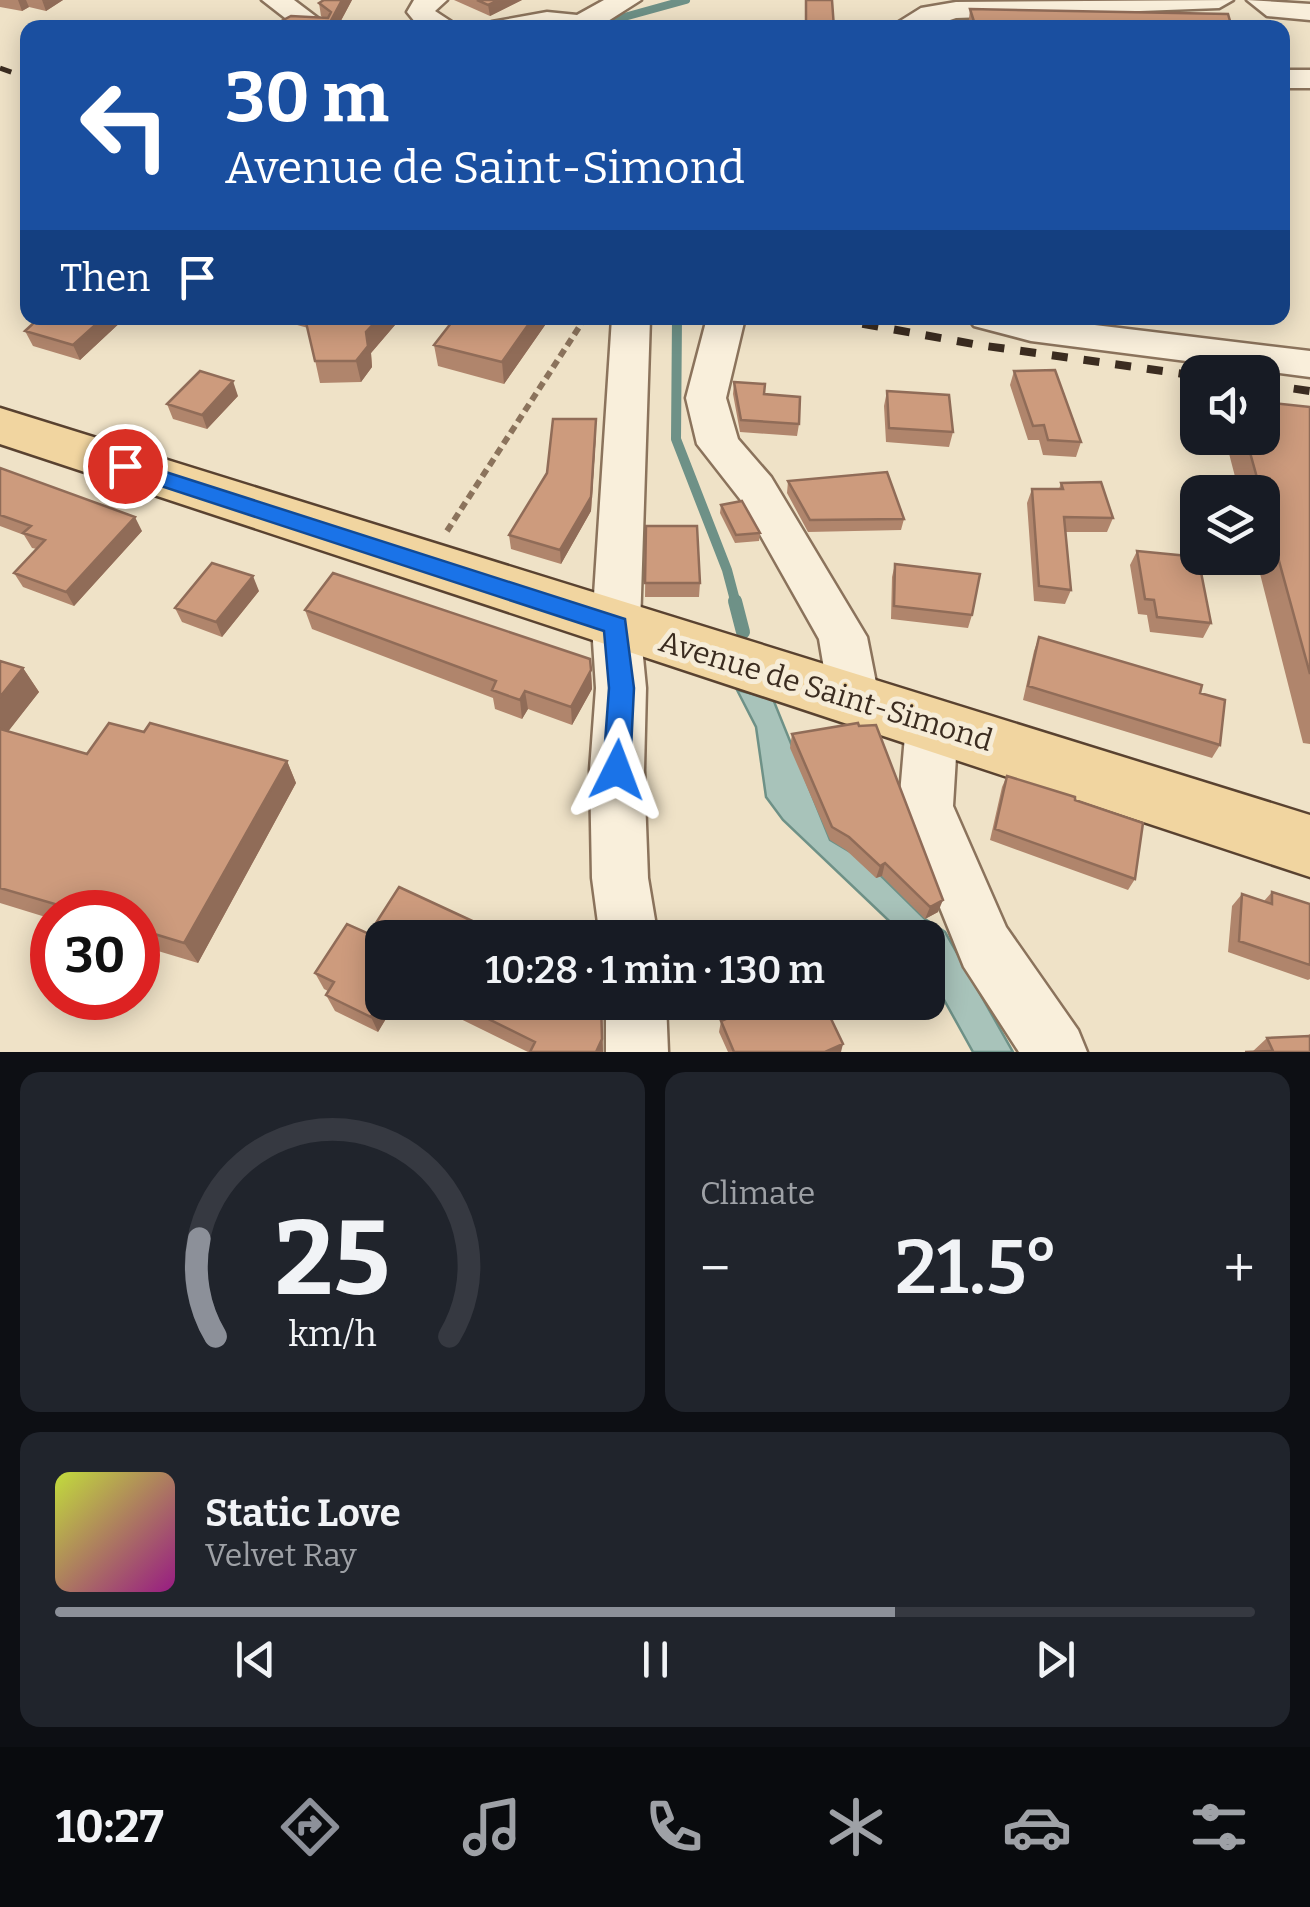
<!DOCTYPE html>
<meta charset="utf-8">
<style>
:root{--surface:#171b24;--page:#20242c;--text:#f1f3f6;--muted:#9ea1a6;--line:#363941;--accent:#8c9099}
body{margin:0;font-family:Bitter,serif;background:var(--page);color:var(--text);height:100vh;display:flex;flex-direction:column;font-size:38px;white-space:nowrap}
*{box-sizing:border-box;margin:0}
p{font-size:32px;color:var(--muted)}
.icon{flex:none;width:55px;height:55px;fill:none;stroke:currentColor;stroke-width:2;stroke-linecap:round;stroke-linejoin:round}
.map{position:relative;height:1052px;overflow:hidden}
.panel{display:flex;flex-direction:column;gap:20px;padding:20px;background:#0d0f14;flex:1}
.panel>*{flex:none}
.banner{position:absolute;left:20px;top:20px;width:1270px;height:305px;border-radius:20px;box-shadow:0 5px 25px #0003;background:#1a4fa0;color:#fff;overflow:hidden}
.tools{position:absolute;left:1180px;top:355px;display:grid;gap:20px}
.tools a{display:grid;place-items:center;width:100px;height:100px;border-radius:20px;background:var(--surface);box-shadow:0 5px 25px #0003;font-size:50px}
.speed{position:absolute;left:30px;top:890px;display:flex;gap:20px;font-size:50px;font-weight:700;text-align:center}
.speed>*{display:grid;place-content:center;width:130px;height:130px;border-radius:50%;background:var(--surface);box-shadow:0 5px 25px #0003;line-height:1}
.speed .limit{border:15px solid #d22;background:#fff;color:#111}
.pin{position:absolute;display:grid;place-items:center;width:85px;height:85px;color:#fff;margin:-42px;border:5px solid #fff;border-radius:50%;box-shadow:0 2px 10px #0007}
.me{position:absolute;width:110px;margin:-55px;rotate:3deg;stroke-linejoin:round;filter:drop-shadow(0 0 8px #0008)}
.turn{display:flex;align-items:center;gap:35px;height:210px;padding:0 40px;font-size:45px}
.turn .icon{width:130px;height:130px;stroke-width:2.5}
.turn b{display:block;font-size:70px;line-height:85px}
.then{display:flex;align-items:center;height:95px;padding:0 40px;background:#0003;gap:20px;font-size:38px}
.big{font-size:75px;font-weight:600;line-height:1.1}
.panel .tile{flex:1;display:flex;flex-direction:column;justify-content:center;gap:15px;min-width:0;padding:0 35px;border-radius:20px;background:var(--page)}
.panel .dial{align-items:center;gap:0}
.dial svg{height:260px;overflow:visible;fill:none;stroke:var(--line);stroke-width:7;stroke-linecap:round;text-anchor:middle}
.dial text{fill:var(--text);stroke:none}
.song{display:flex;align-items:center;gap:30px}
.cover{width:120px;height:120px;border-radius:15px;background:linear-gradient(135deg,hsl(70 70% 55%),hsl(310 70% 35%))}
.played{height:10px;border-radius:5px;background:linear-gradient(90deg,var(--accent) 70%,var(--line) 70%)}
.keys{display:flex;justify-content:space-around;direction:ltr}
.heat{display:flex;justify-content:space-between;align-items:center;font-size:55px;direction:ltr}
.panel .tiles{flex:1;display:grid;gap:20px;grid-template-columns:1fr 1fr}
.tile:last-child{grid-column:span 2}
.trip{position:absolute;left:365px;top:920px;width:580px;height:100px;border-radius:20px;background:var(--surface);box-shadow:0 5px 25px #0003;font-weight:600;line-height:100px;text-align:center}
.menu{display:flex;height:160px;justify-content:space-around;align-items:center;background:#090b0e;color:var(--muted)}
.menu .icon{width:70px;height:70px}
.menu .current{color:var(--accent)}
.menu b{font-size:45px;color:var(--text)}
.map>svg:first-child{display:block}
</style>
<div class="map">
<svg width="1310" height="1052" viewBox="0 0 1310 1052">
<rect width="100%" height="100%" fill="#efe2c7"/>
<path fill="#a8c3ba" stroke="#6e9187" stroke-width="2.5" d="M 737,690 L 773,699 L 830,840 L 867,862 L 925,919 L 945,932 L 1013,1052 L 973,1052 L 928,971 L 928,938 L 906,937 L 783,820 L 766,797 L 756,727 Z"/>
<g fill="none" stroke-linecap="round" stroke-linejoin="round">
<path stroke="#6e9187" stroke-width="8" d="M 613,28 L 617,19 L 686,0"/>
<path stroke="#6e9187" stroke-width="10" d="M 677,318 L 676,439 L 727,570 L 736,604"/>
<path stroke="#6e9187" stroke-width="14" d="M 735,601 L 743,632"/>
<g stroke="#8b735c" stroke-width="5">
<path id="minor" d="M 262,0 L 294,0 L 331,28 L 298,28 Z
M 414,0 L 447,0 L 435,11 L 461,28 L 420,28 L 407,12 Z
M 604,0 L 641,0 L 597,28 L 488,28 L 492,22 L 547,12 L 577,15 Z
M 1233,0 L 1219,8 L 956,18 L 926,28 L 889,28 L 921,8 L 956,2 Z
M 1247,0 L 1310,4 L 1310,20 L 1267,16 Z
M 1282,70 L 1310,70 L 1310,88 L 1282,88 Z
M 612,318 L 650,318 L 640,626 L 646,688 L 644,770 L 648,878 L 658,938 L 600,938 L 592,878 L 590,770 L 596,688 L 592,626 Z
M 707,318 L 745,318 L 726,398 L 738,439 L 771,477 L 867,637 L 879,698 L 872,713 L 854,719 L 836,713 L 829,698 L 819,639 L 740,499 L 697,444 L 686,398 Z
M 968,318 L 1037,318 L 1310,351 L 1310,377 L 1031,341 L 974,326 Z
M 932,702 L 950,708 L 958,724 L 953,806 L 1006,927 L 1078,1030 L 1087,1052 L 1019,1052 L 964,967 L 899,806 L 906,724 L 914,708 Z
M 606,1002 L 666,1002 L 668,1052 L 606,1052 Z"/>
</g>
<g stroke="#594230" stroke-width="5">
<path id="major" d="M 0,408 L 1310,815 L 1310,877 L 0,444 Z"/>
</g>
<path stroke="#8b735c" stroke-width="6" stroke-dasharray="8 5" stroke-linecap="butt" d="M 447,531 L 585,318"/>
<use href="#minor" fill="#f9efdb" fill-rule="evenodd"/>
<use href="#major" fill="#f1d5a0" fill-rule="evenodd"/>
<path stroke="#3b2c20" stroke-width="5" stroke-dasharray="12 12" stroke-linecap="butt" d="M 0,68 L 28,78"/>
<path stroke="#3b2c20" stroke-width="8" stroke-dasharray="16 16" stroke-linecap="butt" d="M 831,318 L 979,345 L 1198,376
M 1262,384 L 1310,391"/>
</g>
<path fill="#b0856c" d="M 0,0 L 63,0 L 46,11 L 29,7 L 22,11 L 0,7 Z
M 324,0 L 352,0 L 337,28 L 268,28 L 324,18 L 321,16 L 319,3 Z
M 454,0 L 522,0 L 490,16 Z
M 970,9 L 1232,28 L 968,28 Z
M 39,318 L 125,318 L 80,360 L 33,346 L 25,331 Z
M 272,318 L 401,318 L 371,353 L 372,367 L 361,382 L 320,383 L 308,328 Z
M 455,318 L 550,318 L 504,384 L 438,366 L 434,345 Z
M 1014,371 L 1081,442 L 1076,457 L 1043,455 L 1039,440 L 1028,440 L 1010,385 Z
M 734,382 L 764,394 L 799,424 L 797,436 L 740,432 L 733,394 Z
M 887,391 L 953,432 L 949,447 L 886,442 L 884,406 Z
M 238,396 L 207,429 L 173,419 L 167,404 Z
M 1310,407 L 1310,744 L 1303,743 L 1256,558 L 1262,558 L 1262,492 L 1239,492 L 1225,438 L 1262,438 Z
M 596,433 L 591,511 L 561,564 L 511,549 L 509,535 Z
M 0,468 L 142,531 L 74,606 L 23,587 L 14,573 L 37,549 L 32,548 L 24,535 L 0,526 Z
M 788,481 L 904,519 L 901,530 L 808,532 L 787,493 Z
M 1061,483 L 1113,518 L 1107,532 L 1066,532 L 1071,590 L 1065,604 L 1034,601 L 1027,503 L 1032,489 L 1059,489 Z
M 721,505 L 760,533 L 759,541 L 735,543 L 720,513 Z
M 646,526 L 700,583 L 699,597 L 645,597 Z
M 1137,551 L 1211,623 L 1203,638 L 1150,632 L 1147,615 L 1138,614 L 1130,565 Z
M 895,564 L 972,615 L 968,628 L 891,619 L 892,577 Z
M 259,591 L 222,637 L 182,622 L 175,608 Z
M 305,610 L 590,659 L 592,689 L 572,725 L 528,709 L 522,719 L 495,709 L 493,698 L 312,629 Z
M 1039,637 L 1220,745 L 1212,758 L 1023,700 L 1034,651 Z
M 0,661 L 23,668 L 39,692 L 8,731 L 87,754 L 144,732 L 287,761 L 296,783 L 198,963 L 138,945 L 138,912 L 52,912 L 52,919 L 0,903 Z
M 792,734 L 938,912 L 925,919 L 882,876 L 876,878 L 846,850 L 830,840 L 790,748 Z
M 1007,776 L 1075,800 L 1135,879 L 1128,890 L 990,840 L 1002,787 Z
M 1272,892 L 1310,904 L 1310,979 L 1308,980 L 1228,952 L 1232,906 L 1242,894 L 1264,901 Z
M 369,934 L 382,938 L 382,1002 L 396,1002 L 378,1032 L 335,1011 L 326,995 L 328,991 L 324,989 L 315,973 Z
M 426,1002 L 602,1002 L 603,1052 L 528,1052 Z
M 721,1021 L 841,1052 L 728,1052 L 719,1032 Z
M 1310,1034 L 1310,1052 L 1252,1052 L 1267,1038 L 1307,1036 Z"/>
<path fill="#906c58" d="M 18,0 L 26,0 L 29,7 L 22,11 Z
M 42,0 L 63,0 L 46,11 Z
M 342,0 L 352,0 L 337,28 L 327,28 Z
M 499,0 L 522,0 L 490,16 L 488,5 Z
M 103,318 L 125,318 L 80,360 L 73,345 Z
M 379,318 L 401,318 L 371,353 L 372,367 L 361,382 L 356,361 L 366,332 Z
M 533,318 L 550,318 L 504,384 L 502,362 Z
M 233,381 L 238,396 L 207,429 L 202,415 Z
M 596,419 L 596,433 L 591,511 L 561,564 L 560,550 Z
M 135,517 L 142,531 L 74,606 L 66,592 Z
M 253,576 L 259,591 L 222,637 L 216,622 Z
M 23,668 L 39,692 L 0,742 L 0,697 Z
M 591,670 L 592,689 L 572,725 L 571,707 Z
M 525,691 L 528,709 L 522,719 L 520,700 Z
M 287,761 L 296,783 L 198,963 L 184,943 Z
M 885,863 L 882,876 L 876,878 L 880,866 Z
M 943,900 L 938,912 L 925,919 L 930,907 Z
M 382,998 L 382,1002 L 396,1002 L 378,1032 L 371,1017 Z
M 601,1002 L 603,1052 L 596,1052 Z
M 843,1044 L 841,1052 L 825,1052 Z"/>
<path fill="#cd9b7d" stroke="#906c58" stroke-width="2.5" d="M 324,0 L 342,0 L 327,28 L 268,28 L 291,16 L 328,18 L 331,12 L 319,3 Z
M 477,0 L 499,0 L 488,5 Z
M 806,0 L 832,0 L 834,28 L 806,28 Z
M 970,9 L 1228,14 L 1232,28 L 976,28 Z
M 39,318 L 103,318 L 73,345 L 25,331 Z
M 305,318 L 379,318 L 366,332 L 368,346 L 356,361 L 315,361 Z
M 455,318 L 533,318 L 502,362 L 434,345 Z
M 1055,370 L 1081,442 L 1048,440 L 1044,425 L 1033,426 L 1014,371 Z
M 200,371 L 233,381 L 202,415 L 167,404 Z
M 734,382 L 765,384 L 764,394 L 800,397 L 799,424 L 741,420 Z
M 887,391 L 949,395 L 953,432 L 889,428 Z
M 1262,402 L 1310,407 L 1310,674 L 1262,499 L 1262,492 L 1261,492 L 1246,438 L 1262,438 Z
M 553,419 L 596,419 L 591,497 L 560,550 L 509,535 L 547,473 Z
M 0,468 L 135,517 L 66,592 L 14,573 L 45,540 L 23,533 L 31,526 L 0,515 Z
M 887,472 L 904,519 L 810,520 L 788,481 Z
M 1101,482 L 1113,518 L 1064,517 L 1071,590 L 1039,586 L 1032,489 L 1063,489 L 1061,483 Z
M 742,501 L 760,533 L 736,535 L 721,505 Z
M 646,526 L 697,526 L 700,583 L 645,583 Z
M 1137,551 L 1198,557 L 1211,623 L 1157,617 L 1154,600 L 1145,599 Z
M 212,563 L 253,576 L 216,622 L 175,608 Z
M 895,564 L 980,574 L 972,615 L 894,606 Z
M 333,573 L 590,659 L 591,670 L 571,707 L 525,691 L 520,700 L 492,690 L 496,681 L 305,610 Z
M 1039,637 L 1202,685 L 1200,693 L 1225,700 L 1220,745 L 1028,686 Z
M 0,661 L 23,668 L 0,697 Z
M 109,723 L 144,732 L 150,723 L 287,761 L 184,943 L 138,929 L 138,912 L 82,912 L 0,888 L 0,729 L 87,754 Z
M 858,723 L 859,726 L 876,725 L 943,900 L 930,907 L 885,863 L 880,866 L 849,837 L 832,827 L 792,734 Z
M 1007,776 L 1075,797 L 1075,800 L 1143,823 L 1135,879 L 995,829 Z
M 399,887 L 509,938 L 382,938 L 382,998 L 371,1017 L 326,995 L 334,982 L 315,973 L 347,924 L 369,934 Z
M 1272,892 L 1310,904 L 1310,965 L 1239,941 L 1242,894 L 1272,904 Z
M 454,1002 L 601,1002 L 602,1039 L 596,1052 L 530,1052 L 535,1042 Z
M 766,1002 L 823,1002 L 843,1044 L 825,1052 L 734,1052 L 721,1021 Z
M 1310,1036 L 1310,1052 L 1245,1052 L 1273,1051 L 1267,1038 Z"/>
<path fill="#1a73e8" stroke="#114b97" stroke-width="2.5" d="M 125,459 L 625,619 L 634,688 L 630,770 L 626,779 L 617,782 L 607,779 L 603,770 L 609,688 L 604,631 L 118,472 L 114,466 Z"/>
<g text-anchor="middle" stroke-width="10" stroke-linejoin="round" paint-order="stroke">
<g font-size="30" fill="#3b2c20" stroke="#f6ecd7">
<text transform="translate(826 691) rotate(17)" y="10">Avenue de Saint-Simond</text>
</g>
</g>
</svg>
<div class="tools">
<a><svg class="icon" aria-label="sound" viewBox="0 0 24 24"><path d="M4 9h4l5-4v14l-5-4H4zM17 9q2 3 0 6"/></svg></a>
<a><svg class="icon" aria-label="layers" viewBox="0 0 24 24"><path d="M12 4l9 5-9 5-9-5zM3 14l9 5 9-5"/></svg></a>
</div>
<div class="speed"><div class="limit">30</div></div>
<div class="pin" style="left:125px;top:466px;background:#d93025"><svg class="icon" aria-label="arrive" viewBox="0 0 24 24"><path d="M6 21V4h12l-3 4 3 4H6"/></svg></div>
<svg class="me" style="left:617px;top:770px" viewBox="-20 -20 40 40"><path d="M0-17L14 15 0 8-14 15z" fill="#1a73e8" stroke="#fff" stroke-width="4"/></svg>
<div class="trip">10:28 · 1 min · 130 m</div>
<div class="banner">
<div class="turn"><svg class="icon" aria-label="left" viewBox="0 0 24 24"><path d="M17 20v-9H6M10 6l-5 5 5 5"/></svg><div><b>30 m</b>Avenue de Saint-Simond</div></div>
<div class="then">Then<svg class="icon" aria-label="arrive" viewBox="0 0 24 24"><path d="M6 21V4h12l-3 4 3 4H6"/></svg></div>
</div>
</div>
<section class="panel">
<div class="tiles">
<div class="tile dial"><svg viewBox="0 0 100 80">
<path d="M14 69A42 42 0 1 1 86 69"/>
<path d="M14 69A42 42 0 0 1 9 39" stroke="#8c9099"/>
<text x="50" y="56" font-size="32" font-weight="700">25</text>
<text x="50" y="72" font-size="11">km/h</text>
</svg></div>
<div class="tile"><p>Climate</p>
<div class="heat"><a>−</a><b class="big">21.5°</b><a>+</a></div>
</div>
<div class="tile">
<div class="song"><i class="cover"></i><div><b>Static Love</b><p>Velvet Ray</p></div></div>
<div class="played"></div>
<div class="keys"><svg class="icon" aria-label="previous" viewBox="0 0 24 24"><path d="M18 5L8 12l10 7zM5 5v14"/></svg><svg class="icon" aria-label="pause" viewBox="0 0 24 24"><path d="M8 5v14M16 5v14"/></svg><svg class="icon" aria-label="next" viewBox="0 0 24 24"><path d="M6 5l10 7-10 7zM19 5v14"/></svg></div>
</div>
</div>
</section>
<nav class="menu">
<b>10:27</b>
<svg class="icon current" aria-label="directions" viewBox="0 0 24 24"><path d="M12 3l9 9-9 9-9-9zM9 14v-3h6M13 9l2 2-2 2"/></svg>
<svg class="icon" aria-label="music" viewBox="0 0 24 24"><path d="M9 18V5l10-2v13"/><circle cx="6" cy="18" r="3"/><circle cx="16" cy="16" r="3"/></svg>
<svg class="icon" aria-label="phone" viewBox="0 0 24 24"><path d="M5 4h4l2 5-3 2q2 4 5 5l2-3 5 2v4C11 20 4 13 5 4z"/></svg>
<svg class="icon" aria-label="climate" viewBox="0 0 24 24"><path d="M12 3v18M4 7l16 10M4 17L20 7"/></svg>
<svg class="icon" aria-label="car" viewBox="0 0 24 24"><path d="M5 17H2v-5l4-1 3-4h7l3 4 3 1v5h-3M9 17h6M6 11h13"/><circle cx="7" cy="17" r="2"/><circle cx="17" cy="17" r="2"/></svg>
<svg class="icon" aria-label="filters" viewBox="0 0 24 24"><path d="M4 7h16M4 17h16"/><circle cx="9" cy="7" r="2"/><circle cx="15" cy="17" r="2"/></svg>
</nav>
